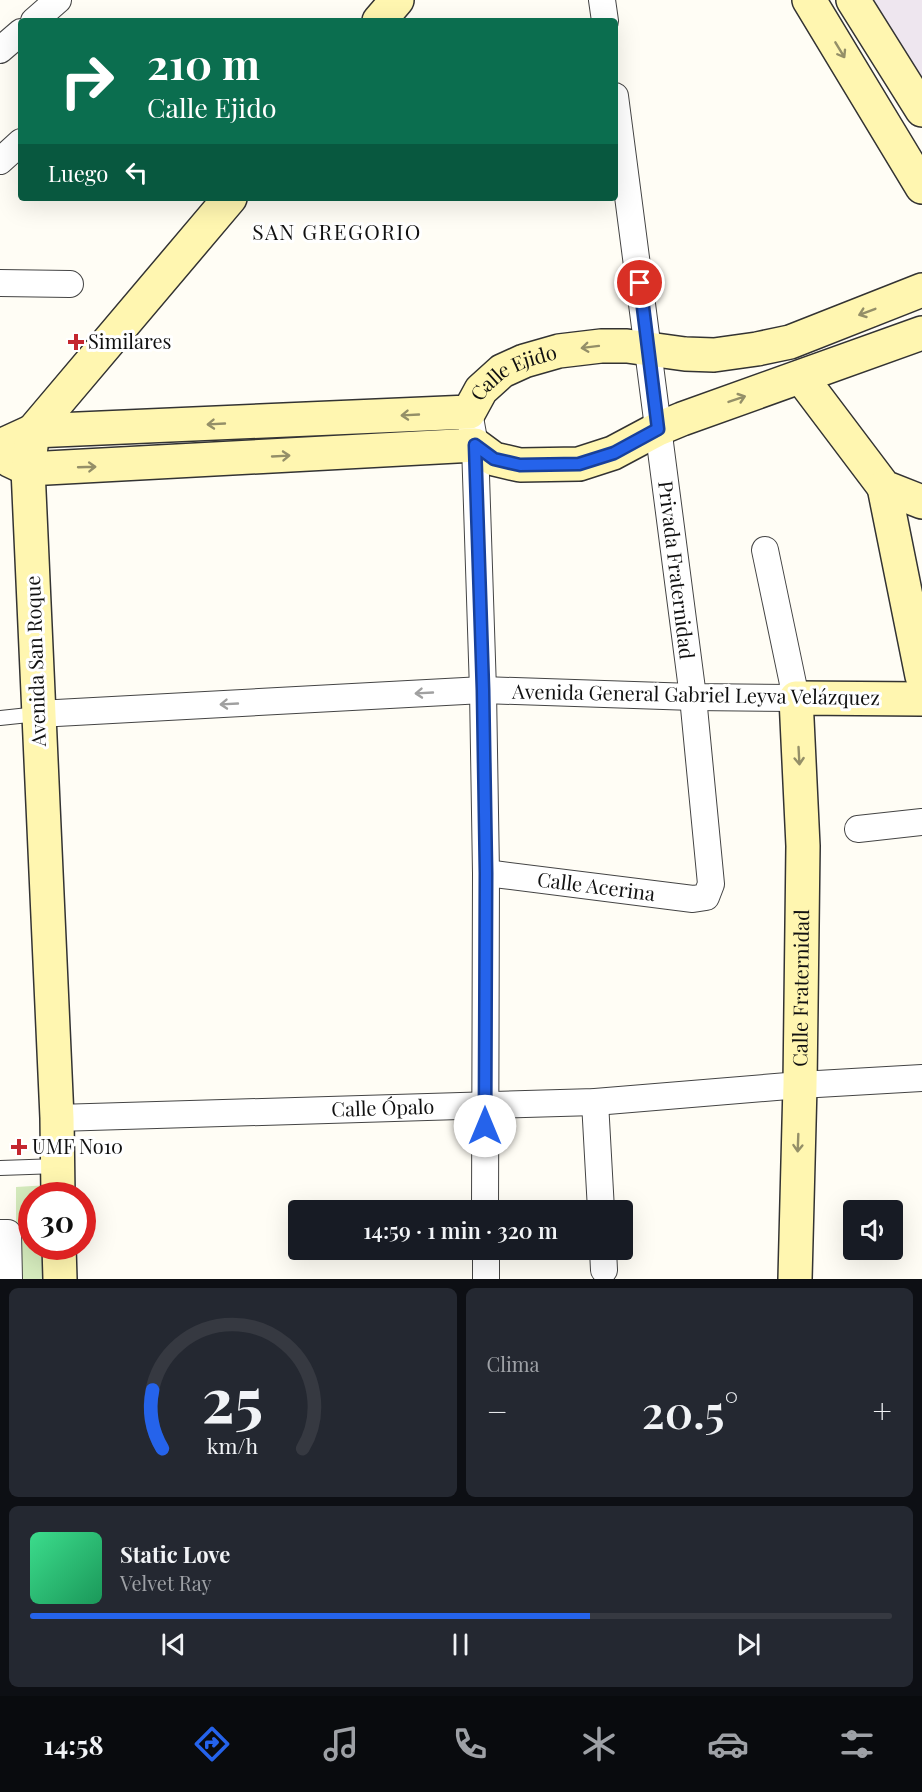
<!DOCTYPE html>
<html lang="es">
<meta charset="utf-8">
<style>
:root{--surface:#171b24;--page:#242831;--text:#f1f3f6;--muted:#9ea1a6;--line:#363941;--accent:#2563eb}
body{margin:0;font-family:"Playfair Display",serif;background:var(--page);color:var(--text);height:100vh;display:flex;flex-direction:column;font-size:22px;white-space:nowrap}
*{box-sizing:border-box;margin:0}
p{font-size:20px;color:var(--muted)}
.icon{flex:none;width:33px;height:33px;fill:none;stroke:currentColor;stroke-width:2;stroke-linecap:round;stroke-linejoin:round}
.map{position:relative;height:1279px;overflow:hidden}
.details{display:flex;flex-direction:column;gap:9px;padding:9px;background:#0d0f14;flex:1}
.details>*{flex:none}
.banner{position:absolute;left:18px;top:18px;width:600px;height:183px;border-radius:6px;box-shadow:0 6px 24px #0002;background:#0b6e4f;color:#fff;overflow:hidden}
.controls{position:absolute;left:843px;top:1200px;display:grid;gap:12px}
.controls a{display:grid;place-items:center;width:60px;height:60px;border-radius:6px;background:var(--surface);box-shadow:0 6px 24px #0002;font-size:30px}
.speed{position:absolute;left:18px;top:1182px;display:flex;gap:12px;font-size:30px;font-weight:700;text-align:center}
.speed>*{display:grid;place-content:center;width:78px;height:78px;border-radius:50%;background:var(--surface);box-shadow:0 6px 24px #0002;line-height:1}
.speed .limit{border:9px solid #d22;background:#fff;color:#111}
.pin{position:absolute;display:grid;place-items:center;width:51px;height:51px;color:#fff;margin:-26px;border:3px solid #fff;border-radius:50%;box-shadow:0 2px 6px #0007}
.me{position:absolute;width:66px;margin:-33px;rotate:0deg;stroke-linejoin:round;filter:drop-shadow(0 0 4px #0008)}
.turn{display:flex;align-items:center;gap:21px;height:126px;padding:0 30px;font-size:27px}
.turn .icon{width:78px;height:78px;stroke-width:2.5}
.turn b{display:block;font-size:42px;line-height:51px}
.then{display:flex;align-items:center;height:57px;padding:0 30px;background:#0003;gap:12px;font-size:22px}
.big{font-size:45px;font-weight:600;line-height:1.1}
.details .card{flex:1;display:flex;flex-direction:column;justify-content:center;gap:9px;min-width:0;padding:0 21px;border-radius:9px;background:var(--page)}
.details .dial{align-items:center;gap:0}
.dial svg{height:156px;overflow:visible;fill:none;stroke:var(--line);stroke-width:7;stroke-linecap:round;text-anchor:middle}
.dial text{fill:var(--text);stroke:none}
.song{display:flex;align-items:center;gap:18px}
.cover{width:72px;height:72px;border-radius:9px;background:linear-gradient(135deg,hsl(150 70% 55%),hsl(150 70% 35%))}
.played{height:6px;border-radius:3px;background:linear-gradient(90deg,var(--accent) 65%,var(--line) 65%)}
.keys{display:flex;justify-content:space-around;direction:ltr}
.heat{display:flex;justify-content:space-between;align-items:center;font-size:33px;direction:ltr}
.details .tiles{flex:1;display:grid;gap:9px;grid-template-columns:1fr 1fr}
.card:last-child{grid-column:span 2}
.trip{position:absolute;left:288px;top:1200px;width:345px;height:60px;border-radius:6px;background:var(--surface);box-shadow:0 6px 24px #0002;font-weight:600;line-height:60px;text-align:center}
.menu{display:flex;height:96px;justify-content:space-around;align-items:center;background:#090b0e;color:var(--muted)}
.menu .icon{width:42px;height:42px}
.menu .selected{color:var(--accent)}
.menu b{font-size:27px;color:var(--text)}
.map>svg:first-child{display:block}
</style>
<div class="map">
<svg width="922" height="1279" viewBox="0 0 922 1279">
<rect width="100%" height="100%" fill="#fffdf5"/>
<path fill="#eee6ef" d="M 853,0 L 922,0 L 922,110 Z"/>
<path fill="#d5ebbd" d="M 49,1185 L 49,1195 L 32,1196 L 32,1246 L 50,1247 L 51,1279 L 16,1279 L 16,1187 Z"/>
<g fill="none" stroke-linecap="round" stroke-linejoin="round">
<g stroke="#444" stroke-width="16">
<path id="lane" d="M 0,718 L 38,714
M 0,1168 L 58,1166"/>
</g>
<g stroke="#444" stroke-width="28">
<g id="street">
<path d="M 602,0 L 605,21"/>
<path d="M 34,21 L 58,0"/>
<path d="M 0,50 L 21,32"/>
<path d="M 0,161 L 21,142"/>
<path d="M 0,283 L 70,284"/>
<path d="M 469,412 L 475,445 L 483,690 L 486,873 L 485,1210"/>
<path d="M 38,714 L 483,690 L 693,697 L 796,698 L 765,550"/>
<path d="M 858,829 L 922,822"/>
<path id="s1" d="M 486,873 L 693,899 L 706,897 L 711,884 L 693,697 L 615,96"/>
<path d="M 595,1102 L 601,1210"/>
<path id="s2" d="M 57,1118 L 595,1102 L 800,1085 L 922,1078"/>
<path d="M 0,1233 L 8,1233 L 9,1279"/>
<path d="M 486,1250 L 486,1279"/>
<path d="M 603,1250 L 604,1270"/>
</g>
</g>
<g stroke="#333" stroke-width="36">
<g id="secondary">
<path d="M 809,0 L 922,187"/>
<path d="M 853,0 L 922,110"/>
<path d="M 379,21 L 397,0"/>
<path d="M 801,377 L 884,487 L 922,502"/>
<path id="s3" d="M 0,447 L 9,442 L 33,431 L 469,412 L 481,390 L 502,371 L 524,361 L 559,351 L 601,346 L 627,346 L 685,354 L 714,355 L 757,349 L 790,342 L 922,290"/>
<path d="M 9,460 L 28,469 L 475,445 L 494,459 L 520,465 L 579,464 L 613,453 L 658,429 L 682,419 L 922,333"/>
<path d="M 884,487 L 922,676"/>
<path d="M 58,1196 L 57,1118 L 28,469 L 33,431 L 230,198"/>
<path d="M 59,1246 L 60,1279"/>
<path id="s4" d="M 795,1279 L 800,1085 L 803,846 L 796,698 L 922,699"/>
</g>
</g>
<use href="#lane" stroke="#fff" stroke-width="14"/>
<use href="#street" stroke="#fff" stroke-width="26"/>
<use href="#secondary" stroke="#fff6b0" stroke-width="33"/>
</g>
<defs><path id="oneway-shaft" d="M-6 0H5M1.5-3L5.5 0L1.5 3" fill="none" stroke-width="1.6" stroke-linecap="round" stroke-linejoin="round" transform="scale(1.5)"/></defs>
<g stroke="#948f68">
<use href="#oneway-shaft" transform="translate(840 50) rotate(59)"/>
<use href="#oneway-shaft" transform="translate(867 312) rotate(159)"/>
<use href="#oneway-shaft" transform="translate(590 347) rotate(173)"/>
<use href="#oneway-shaft" transform="translate(737 399) rotate(-19)"/>
<use href="#oneway-shaft" transform="translate(410 415) rotate(177)"/>
<use href="#oneway-shaft" transform="translate(216 424) rotate(177)"/>
<use href="#oneway-shaft" transform="translate(281 456) rotate(-3)"/>
<use href="#oneway-shaft" transform="translate(87 467) rotate(-2)"/>
<use href="#oneway-shaft" transform="translate(799 756) rotate(87)"/>
<use href="#oneway-shaft" transform="translate(798 1143) rotate(92)"/>
</g>
<g stroke="#a0a0a0">
<use href="#oneway-shaft" transform="translate(424 693) rotate(177)"/>
<use href="#oneway-shaft" transform="translate(229 704) rotate(177)"/>
</g>
<g fill="none" stroke-linecap="round" stroke-linejoin="round">
<g stroke="#184099" stroke-width="15">
<path id="route" d="M 485,1126 L 486,873 L 483,690 L 475,445 L 494,459 L 520,465 L 579,464 L 614,453 L 658,429 L 640,283"/>
</g>
<use href="#route" stroke="#2563eb" stroke-width="10"/>
</g>
<g fill="#c4262e" stroke="#fff" stroke-width="2">
<path d="M73 333h6v6h6v6h-6v6h-6v-6h-6v-6h6z"/>
<path d="M16 1138h6v6h6v6h-6v6h-6v-6h-6v-6h6z"/>
</g>
<g text-anchor="middle" stroke-width="6" stroke-linejoin="round" paint-order="stroke">
<g font-size="20" fill="#111" stroke="#fff" text-anchor="start">
<text x="88" y="349">Similares</text>
<text x="32" y="1154">UMF No10</text>
</g>
<g font-size="20" fill="#111" stroke="#fff">
<text dy="7" stroke="none"><textPath href="#s3" startOffset="536">Calle Ejido</textPath></text>
<text transform="translate(676 570) rotate(83)" y="7">Privada Fraternidad</text>
<text transform="translate(36 661) rotate(-92)" y="7">Avenida San Roque</text>
<text transform="translate(696 695) rotate(1)" y="7">Avenida General Gabriel Leyva Velázquez</text>
<text dy="7" stroke="none"><textPath href="#s1" startOffset="111">Calle Acerina</textPath></text>
<text dy="7" stroke="none"><textPath href="#s4" startOffset="291">Calle Fraternidad</textPath></text>
<text dy="7" stroke="none"><textPath href="#s2" startOffset="326">Calle Ópalo</textPath></text>
</g>
<g font-size="21" letter-spacing="1.5" fill="#111" stroke="#fff">
<text x="337" y="240">SAN GREGORIO</text>
</g>
</g>
</svg>
<div class="controls">
<a><svg class="icon" aria-label="sound" viewBox="0 0 24 24"><path d="M4 9h4l5-4v14l-5-4H4zM17 9q2 3 0 6"/></svg></a>
</div>
<div class="speed"><div class="limit">30</div></div>
<div class="pin" style="left:640px;top:283px;background:#d93025"><svg class="icon" aria-label="arrive" viewBox="0 0 24 24"><path d="M6 21V4h12l-3 4 3 4H6"/></svg></div>
<svg class="me" style="left:485px;top:1126px" viewBox="-20 -20 40 40"><circle r="19" fill="#fff"/><path d="M0-13L10 11 0 6-10 11z" fill="#2563eb"/></svg>
<div class="trip">14:59 · 1 min · 320 m</div>
<div class="banner">
<div class="turn"><svg class="icon" aria-label="right" viewBox="0 0 24 24"><path d="M7 20v-9h11M14 6l5 5-5 5"/></svg><div><b>210 m</b>Calle Ejido</div></div>
<div class="then">Luego<svg class="icon" aria-label="left" viewBox="0 0 24 24"><path d="M17 20v-9H6M10 6l-5 5 5 5"/></svg></div>
</div>
</div>
<section class="details">
<div class="tiles">
<div class="card dial"><svg viewBox="0 0 100 80">
<path d="M14 69A42 42 0 1 1 86 69"/>
<path d="M14 69A42 42 0 0 1 9 39" stroke="#2563eb"/>
<text x="50" y="56" font-size="32" font-weight="700">25</text>
<text x="50" y="72" font-size="11">km/h</text>
</svg></div>
<div class="card"><p>Clima</p>
<div class="heat"><a>−</a><b class="big">20.5°</b><a>+</a></div>
</div>
<div class="card">
<div class="song"><i class="cover"></i><div><b>Static Love</b><p>Velvet Ray</p></div></div>
<div class="played"></div>
<div class="keys"><svg class="icon" aria-label="previous" viewBox="0 0 24 24"><path d="M18 5L8 12l10 7zM5 5v14"/></svg><svg class="icon" aria-label="pause" viewBox="0 0 24 24"><path d="M8 5v14M16 5v14"/></svg><svg class="icon" aria-label="next" viewBox="0 0 24 24"><path d="M6 5l10 7-10 7zM19 5v14"/></svg></div>
</div>
</div>
</section>
<nav class="menu">
<b>14:58</b>
<svg class="icon selected" aria-label="directions" viewBox="0 0 24 24"><path d="M12 3l9 9-9 9-9-9zM9 14v-3h6M13 9l2 2-2 2"/></svg>
<svg class="icon" aria-label="music" viewBox="0 0 24 24"><path d="M9 18V5l10-2v13"/><circle cx="6" cy="18" r="3"/><circle cx="16" cy="16" r="3"/></svg>
<svg class="icon" aria-label="phone" viewBox="0 0 24 24"><path d="M5 4h4l2 5-3 2q2 4 5 5l2-3 5 2v4C11 20 4 13 5 4z"/></svg>
<svg class="icon" aria-label="climate" viewBox="0 0 24 24"><path d="M12 3v18M4 7l16 10M4 17L20 7"/></svg>
<svg class="icon" aria-label="car" viewBox="0 0 24 24"><path d="M5 17H2v-5l4-1 3-4h7l3 4 3 1v5h-3M9 17h6M6 11h13"/><circle cx="7" cy="17" r="2"/><circle cx="17" cy="17" r="2"/></svg>
<svg class="icon" aria-label="filters" viewBox="0 0 24 24"><path d="M4 7h16M4 17h16"/><circle cx="9" cy="7" r="2"/><circle cx="15" cy="17" r="2"/></svg>
</nav>
